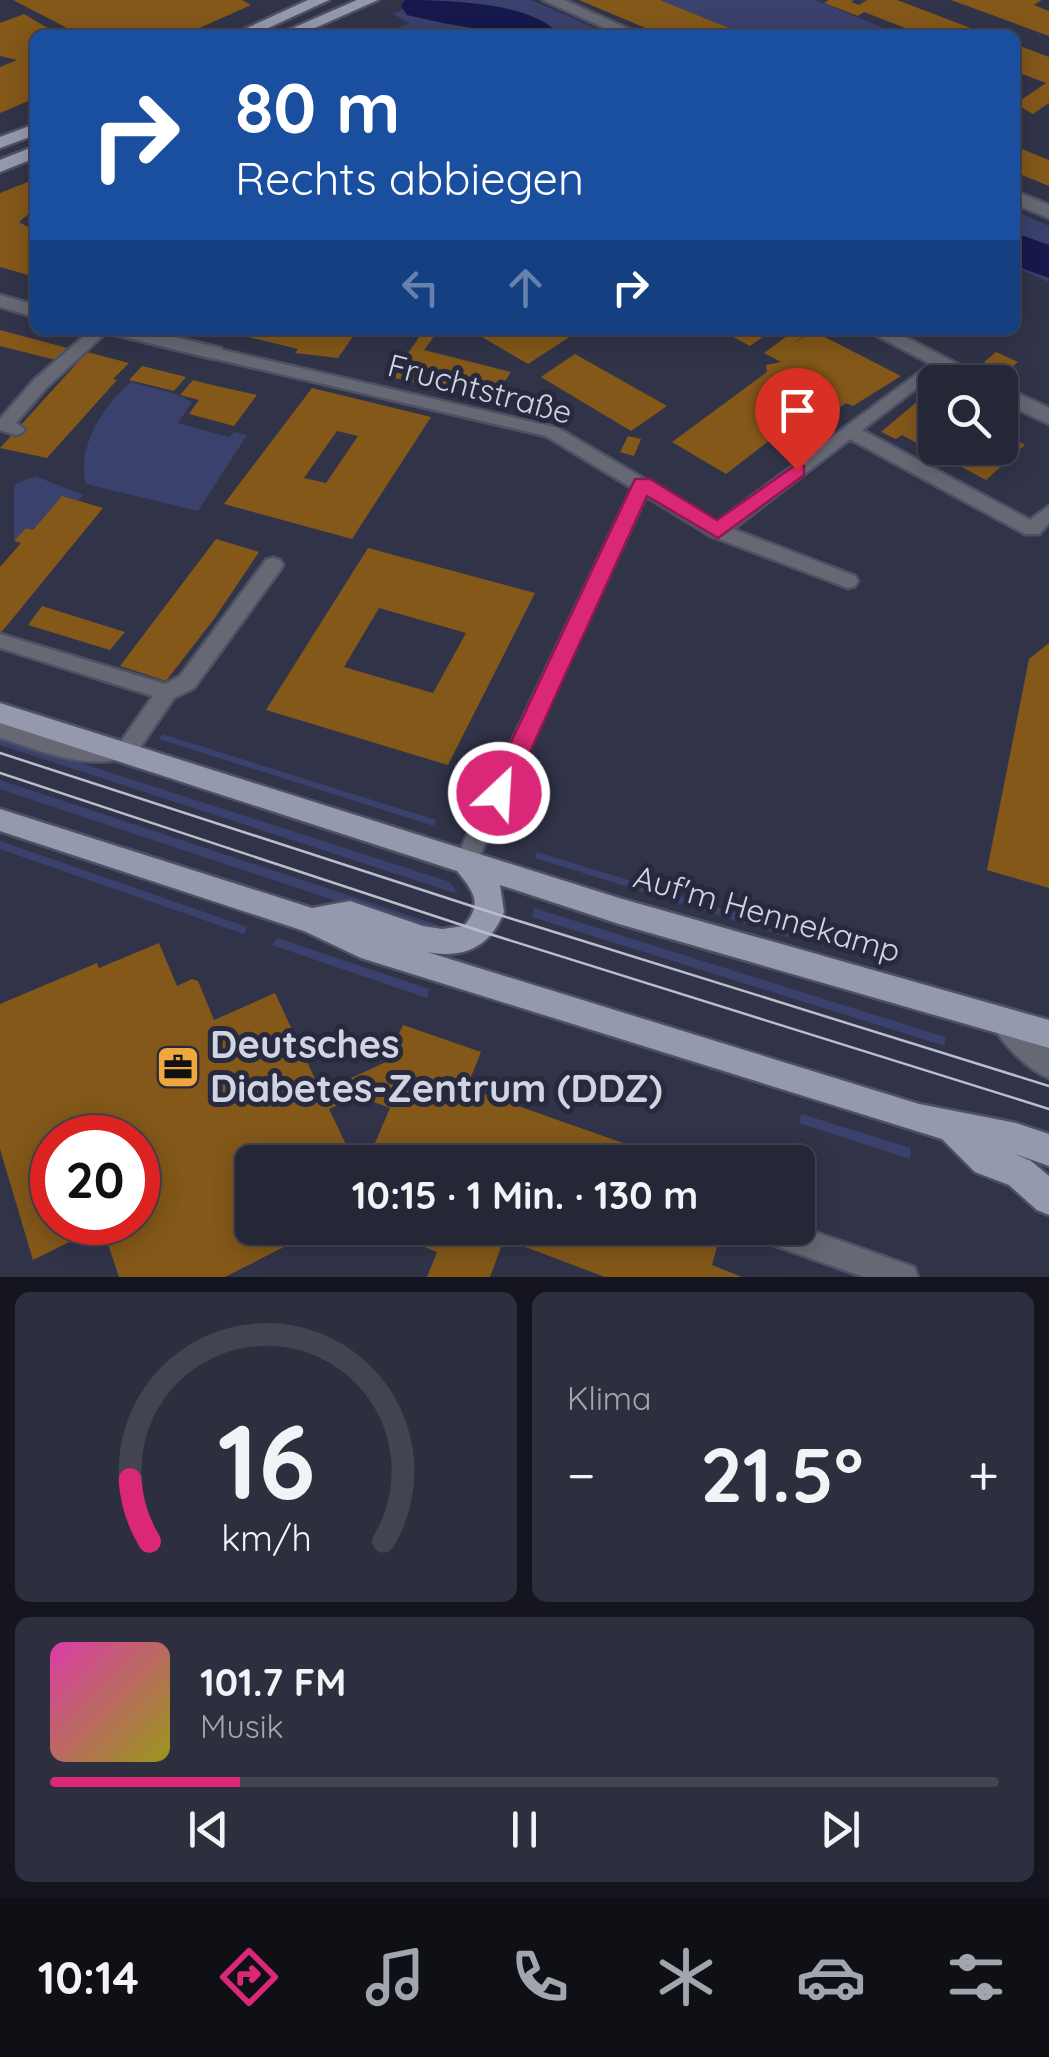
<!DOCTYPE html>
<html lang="de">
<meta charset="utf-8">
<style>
:root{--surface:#252737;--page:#2d2f3f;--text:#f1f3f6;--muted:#a3a5ad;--line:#424452;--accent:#db2777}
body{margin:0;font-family:Quicksand,sans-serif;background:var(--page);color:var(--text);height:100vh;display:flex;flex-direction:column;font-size:38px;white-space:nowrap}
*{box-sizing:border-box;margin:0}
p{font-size:32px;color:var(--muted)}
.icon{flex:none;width:55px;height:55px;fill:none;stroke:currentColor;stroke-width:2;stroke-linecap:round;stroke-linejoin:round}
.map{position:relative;height:1277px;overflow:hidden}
.sheet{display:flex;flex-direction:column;gap:15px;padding:15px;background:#14151e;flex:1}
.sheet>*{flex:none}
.guide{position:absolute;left:30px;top:30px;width:990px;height:305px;border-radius:15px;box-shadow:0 5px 25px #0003,0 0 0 2px var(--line);background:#1a4fa0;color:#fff;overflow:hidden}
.tools{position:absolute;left:918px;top:365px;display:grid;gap:20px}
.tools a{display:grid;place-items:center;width:100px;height:100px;border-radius:15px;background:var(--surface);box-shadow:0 5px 25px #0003,0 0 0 2px var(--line);font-size:50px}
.speed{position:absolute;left:30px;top:1115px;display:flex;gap:20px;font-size:50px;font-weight:700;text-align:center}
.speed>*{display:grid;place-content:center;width:130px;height:130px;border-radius:50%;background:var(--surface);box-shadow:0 5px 25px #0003,0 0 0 2px var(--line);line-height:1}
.speed .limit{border:15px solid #d22;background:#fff;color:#111}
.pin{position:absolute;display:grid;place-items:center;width:85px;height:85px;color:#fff;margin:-102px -42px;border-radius:50% 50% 50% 0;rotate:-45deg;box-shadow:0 0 10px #0007}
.pin .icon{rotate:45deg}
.me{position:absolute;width:110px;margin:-55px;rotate:25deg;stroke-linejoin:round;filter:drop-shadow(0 0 8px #0008)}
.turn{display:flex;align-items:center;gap:35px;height:210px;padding:0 40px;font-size:45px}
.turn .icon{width:130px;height:130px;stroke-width:2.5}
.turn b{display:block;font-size:70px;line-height:85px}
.lanes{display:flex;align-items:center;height:95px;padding:0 40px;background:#0003;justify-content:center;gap:50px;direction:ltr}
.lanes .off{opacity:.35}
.big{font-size:75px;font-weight:800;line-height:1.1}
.sheet .tile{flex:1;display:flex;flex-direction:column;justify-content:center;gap:15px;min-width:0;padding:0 35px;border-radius:15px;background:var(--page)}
.sheet .dial{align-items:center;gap:0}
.dial svg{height:260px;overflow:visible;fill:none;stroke:var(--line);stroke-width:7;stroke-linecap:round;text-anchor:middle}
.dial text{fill:var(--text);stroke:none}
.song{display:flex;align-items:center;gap:30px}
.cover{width:120px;height:120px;border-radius:15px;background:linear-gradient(135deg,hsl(320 70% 55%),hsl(60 70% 35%))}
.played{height:10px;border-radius:5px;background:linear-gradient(90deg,var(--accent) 20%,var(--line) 20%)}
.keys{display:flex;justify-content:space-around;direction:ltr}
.heat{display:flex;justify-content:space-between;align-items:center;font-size:55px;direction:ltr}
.sheet .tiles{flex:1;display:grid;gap:15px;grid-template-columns:1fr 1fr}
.tile:last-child{grid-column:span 2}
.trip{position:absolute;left:235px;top:1145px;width:580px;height:100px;border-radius:15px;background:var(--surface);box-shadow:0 5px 25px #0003,0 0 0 2px var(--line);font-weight:800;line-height:100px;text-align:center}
.tab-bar{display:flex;height:160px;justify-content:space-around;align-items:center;background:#0f1016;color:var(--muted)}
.tab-bar .icon{width:70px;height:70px}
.tab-bar .on{color:var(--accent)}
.tab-bar b{font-size:45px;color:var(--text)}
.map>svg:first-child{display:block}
</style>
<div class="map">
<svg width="1049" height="1277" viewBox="0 0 1049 1277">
<rect width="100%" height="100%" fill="#313449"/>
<path fill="#3a416c" d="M 428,0 L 531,0 L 611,35 L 385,35 L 409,23 L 393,14 Z
M 660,0 L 815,0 L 901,35 L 746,35 Z
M 1015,211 L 1049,226 L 1049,282 L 1015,267 Z
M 131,382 L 176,394 L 192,402 L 178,423 L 229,437 L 234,432 L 247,435 L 198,511 L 86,484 C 77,446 102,407 131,382 Z
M 35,476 L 83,495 L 78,501 L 62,497 L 33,530 L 26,528 L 14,541 L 14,485 Z
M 162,734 L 436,820 L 434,826 L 159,739 Z
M 0,737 L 450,882 L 458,894 L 0,745 Z
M 0,780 L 438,925 L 435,931 L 421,929 L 0,789 Z
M 0,841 L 247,927 L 244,934 L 0,849 Z
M 537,852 L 791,930 L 788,937 L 535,858 Z
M 534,908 L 945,1037 L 945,1046 L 532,917 Z
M 277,938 L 429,989 L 427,998 L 272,945 Z
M 801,1114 L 911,1148 L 910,1159 L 799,1123 Z"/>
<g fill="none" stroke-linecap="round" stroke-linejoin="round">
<path fill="#17184c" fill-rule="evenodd" d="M 405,0 C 443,0 536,2 559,35 C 506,35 458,27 407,15 L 401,6 Z
M 1015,233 L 1049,245 L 1049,278 L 1015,266 Z"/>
</g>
<path fill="#835819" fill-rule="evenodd" d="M 13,0 L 242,0 L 251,5 L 184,35 L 35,35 L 35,98 L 0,113 L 0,67 L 17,60 L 0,56 L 0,23 L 24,14 L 56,33 L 67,28 Z
M 579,0 L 660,0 L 746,35 L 662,35 Z
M 829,0 L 854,0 L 851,2 L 859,5 L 867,0 L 897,0 L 989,35 L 923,35 L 864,12 L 858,16 L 824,3 Z
M 951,0 L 1042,0 L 1034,5 L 1049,11 L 1049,36 Z
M 1015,44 L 1049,57 L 1049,103 L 1033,114 L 1015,104 L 1046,83 L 1015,71 Z
M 1015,146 L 1049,160 L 1049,186 L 1015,172 Z
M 35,179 L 35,215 L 31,212 L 19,222 L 35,231 L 35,277 L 0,267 L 0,193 Z
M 0,330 L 71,349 L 60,361 L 0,346 Z
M 255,330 L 368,330 L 363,337 L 354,335 L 338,358 L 295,353 L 298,349 L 249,337 Z
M 470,330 L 513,330 L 524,336 L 534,330 L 580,330 L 528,364 Z
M 720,330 L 773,330 L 750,346 Z
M 795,330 L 812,330 L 791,345 L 813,331 L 901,376 L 853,406 L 846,403 L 834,412 L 818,403 L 726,474 L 672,442 L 767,372 L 766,365 L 781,362 L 764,353 Z
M 423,332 L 435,335 L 424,350 L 511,372 L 491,402 L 391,377 Z
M 87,352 L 129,363 L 113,379 L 117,380 L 47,458 L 0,448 Z
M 996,352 L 1018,362 L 1005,373 L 984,362 Z
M 575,354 L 667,406 L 631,431 L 541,377 Z
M 142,366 L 186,377 L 174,391 L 129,380 Z
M 193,380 L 212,385 L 257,395 L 234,426 L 189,414 L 199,400 L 180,395 Z
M 312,388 L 431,417 L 352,539 L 224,504 ZM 337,431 L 358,436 L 326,483 L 304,478 Z
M 925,395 L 935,400 L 935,448 L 1000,448 L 1000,432 L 1025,445 L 986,480 L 902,435 L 896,439 L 881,432 Z
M 628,436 L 641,439 L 634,456 L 620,452 Z
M 62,496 L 103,508 L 0,634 L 0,567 L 21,543 L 14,541 L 26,528 L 33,530 Z
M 216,539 L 259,552 L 214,619 L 166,681 L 120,666 Z
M 368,548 L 535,593 L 448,765 L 266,710 ZM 379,608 L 466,633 L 433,693 L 344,667 Z
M 42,606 L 125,632 L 110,650 L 28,625 Z
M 1049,643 L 1049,888 L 987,870 L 1029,659 Z
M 159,943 L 177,986 L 192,979 L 198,981 L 214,1020 L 275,993 L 321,1092 L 386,1062 L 403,1025 L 481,1052 L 461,1102 L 472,1106 L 478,1092 L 677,1162 L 252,1162 L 252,1228 L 321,1228 L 225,1277 L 119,1277 L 102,1226 L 33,1260 L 0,1149 L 0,1004 L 97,963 L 99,968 ZM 358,1096 L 390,1108 L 375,1143 L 351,1155 L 329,1109 ZM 52,1138 L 138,1138 L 138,1222 L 52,1222 Z
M 401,1228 L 722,1228 L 712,1265 L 742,1277 L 605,1277 L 504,1239 L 490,1277 L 427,1277 L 437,1252 L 397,1236 Z"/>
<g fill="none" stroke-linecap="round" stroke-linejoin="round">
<g stroke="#4e5164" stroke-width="5">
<path id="service" d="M 91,330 L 109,330 L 46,388 L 16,423 L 25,429 L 22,433 L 16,435 L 0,430 L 0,419 L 34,380 Z
M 214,348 L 558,428 L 717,522 L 940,357 L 946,358 L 946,366 L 862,430 L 1030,520 L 1049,506 L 1049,523 L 1039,534 L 1025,534 L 850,439 L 733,529 L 855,576 L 858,581 L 855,586 L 848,588 L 711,536 L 646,496 L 477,861 L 474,868 L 466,871 L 458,868 L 455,861 L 632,488 L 546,436 L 208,357 L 208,349 Z
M 273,558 L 280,560 L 283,565 L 280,570 L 194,688 L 174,698 L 132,759 L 116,759 L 113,753 L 153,696 L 0,648 L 0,634 L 165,684 L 180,676 L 266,560 Z
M 798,1226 L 914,1267 L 918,1277 L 864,1277 L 753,1238 L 749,1228 Z"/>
</g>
<g stroke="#4e5164" stroke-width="5">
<path id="minor" d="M 543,0 L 564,0 L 642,35 L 620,35 Z
M 1015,191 L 1049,205 L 1049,218 L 1015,204 Z
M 0,295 L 35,305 L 35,317 L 0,307 Z
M 109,330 L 145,330 L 221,348 L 224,353 L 214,359 L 112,334 Z
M 866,330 L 892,330 L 992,382 L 965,382 Z
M 1000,385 L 1049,408 L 1049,424 L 1000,401 Z
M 0,718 L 77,739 L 126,743 L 130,750 L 126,757 C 86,771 39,750 0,738 Z
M 1006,1008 L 1017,1012 L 1049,1042 L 1049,1078 C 1028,1070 1000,1042 991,1022 L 995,1012 Z"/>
</g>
<g stroke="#4e5164" stroke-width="5">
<path id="primary" d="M 308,0 L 329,0 L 253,35 L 232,35 Z
M 357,0 L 378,0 L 299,35 L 277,35 Z
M 35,124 L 35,135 L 0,148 L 0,137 Z
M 35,146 L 35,158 L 0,172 L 0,160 Z
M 0,703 L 619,898 L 1049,1020 L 1049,1048 L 619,924 L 500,885 L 504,912 C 490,947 464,959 427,952 L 919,1104 L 1016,1123 L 1049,1134 L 1049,1166 L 1015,1154 L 1031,1161 L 1049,1176 L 1049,1215 L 1037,1210 L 1009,1185 L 975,1172 L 942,1139 L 361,958 L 304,931 L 0,831 L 0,809 L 312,908 L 350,901 L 423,926 L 442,929 L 464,926 C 483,903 474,892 457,871 L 0,723 Z"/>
</g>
<use href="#service" fill="#666873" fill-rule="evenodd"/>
<use href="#minor" fill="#666873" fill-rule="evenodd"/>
<use href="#primary" fill="#9599ae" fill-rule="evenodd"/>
<path stroke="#babdcb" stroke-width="2.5" d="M 0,753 L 490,912 L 1049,1086
M 0,773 L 480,931 L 1049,1109"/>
</g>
<path fill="#db2777" stroke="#8e194d" stroke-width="2.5" d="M 797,464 L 804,466 L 804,475 L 718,538 L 647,496 L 508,800 L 490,800 L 487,793 L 635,479 L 650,479 L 717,520 Z"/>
<defs>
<g id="office-square" transform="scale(2.25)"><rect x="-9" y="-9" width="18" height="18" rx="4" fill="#efa73e" stroke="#272a3e"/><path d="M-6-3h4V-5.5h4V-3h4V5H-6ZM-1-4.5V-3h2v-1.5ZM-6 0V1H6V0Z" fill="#111"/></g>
</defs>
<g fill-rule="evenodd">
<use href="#office-square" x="178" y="1067"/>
</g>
<g text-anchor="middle" stroke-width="10" stroke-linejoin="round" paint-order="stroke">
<g font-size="32" fill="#d1d4e1" stroke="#272a3e">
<text transform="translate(480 389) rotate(15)" y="11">Fruchtstraße</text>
<text transform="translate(767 914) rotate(16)" y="11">Auf'm Hennekamp</text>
</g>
<g font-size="38" font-weight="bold" fill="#d1d4e1" stroke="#272a3e" text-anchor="start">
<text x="210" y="1058">Deutsches<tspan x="210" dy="44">Diabetes-Zentrum (DDZ)</tspan></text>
</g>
</g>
</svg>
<div class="tools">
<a><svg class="icon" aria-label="search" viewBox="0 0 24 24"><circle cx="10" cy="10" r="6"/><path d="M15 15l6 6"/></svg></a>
</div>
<div class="speed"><div class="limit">20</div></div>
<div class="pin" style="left:797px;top:470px;background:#d93025"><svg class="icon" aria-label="arrive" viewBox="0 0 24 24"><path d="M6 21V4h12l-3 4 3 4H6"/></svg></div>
<svg class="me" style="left:499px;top:793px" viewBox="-20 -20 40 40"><circle r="17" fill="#db2777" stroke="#fff" stroke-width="3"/><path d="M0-11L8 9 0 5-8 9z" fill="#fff"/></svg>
<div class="trip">10:15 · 1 Min. · 130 m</div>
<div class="guide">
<div class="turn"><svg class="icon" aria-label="right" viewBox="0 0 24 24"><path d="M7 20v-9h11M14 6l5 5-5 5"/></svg><div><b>80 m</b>Rechts abbiegen</div></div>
<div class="lanes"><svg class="icon off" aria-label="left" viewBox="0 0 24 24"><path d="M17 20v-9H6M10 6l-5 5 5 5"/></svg><svg class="icon off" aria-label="ahead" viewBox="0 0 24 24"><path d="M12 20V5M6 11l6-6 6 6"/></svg><svg class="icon" aria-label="right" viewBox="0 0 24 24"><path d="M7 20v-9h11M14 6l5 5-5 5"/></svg></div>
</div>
</div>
<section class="sheet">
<div class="tiles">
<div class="tile dial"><svg viewBox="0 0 100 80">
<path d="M14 69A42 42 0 1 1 86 69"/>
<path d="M14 69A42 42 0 0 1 8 50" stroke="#db2777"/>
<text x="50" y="56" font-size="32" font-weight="700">16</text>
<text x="50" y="72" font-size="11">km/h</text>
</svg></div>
<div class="tile"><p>Klima</p>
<div class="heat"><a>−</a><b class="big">21.5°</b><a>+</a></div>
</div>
<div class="tile">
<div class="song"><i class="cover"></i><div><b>101.7 FM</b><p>Musik</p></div></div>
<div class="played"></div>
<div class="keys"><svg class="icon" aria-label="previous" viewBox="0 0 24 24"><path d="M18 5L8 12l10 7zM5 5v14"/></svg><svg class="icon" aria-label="pause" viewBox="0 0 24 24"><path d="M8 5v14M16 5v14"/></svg><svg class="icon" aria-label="next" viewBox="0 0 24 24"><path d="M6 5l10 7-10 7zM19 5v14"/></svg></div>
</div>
</div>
</section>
<nav class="tab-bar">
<b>10:14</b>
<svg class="icon on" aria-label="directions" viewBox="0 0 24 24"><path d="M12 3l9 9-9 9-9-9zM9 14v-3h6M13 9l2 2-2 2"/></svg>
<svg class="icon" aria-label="music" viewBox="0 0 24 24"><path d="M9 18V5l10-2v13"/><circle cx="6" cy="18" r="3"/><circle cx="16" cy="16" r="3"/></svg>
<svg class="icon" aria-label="phone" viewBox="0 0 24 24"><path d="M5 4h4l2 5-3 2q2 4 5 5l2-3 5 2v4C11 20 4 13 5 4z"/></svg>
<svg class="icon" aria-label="climate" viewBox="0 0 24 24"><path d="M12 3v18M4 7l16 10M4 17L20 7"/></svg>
<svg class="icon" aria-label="car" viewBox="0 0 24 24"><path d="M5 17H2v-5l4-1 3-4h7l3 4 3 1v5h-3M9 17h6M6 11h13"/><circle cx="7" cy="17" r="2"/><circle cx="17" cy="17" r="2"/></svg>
<svg class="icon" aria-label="filters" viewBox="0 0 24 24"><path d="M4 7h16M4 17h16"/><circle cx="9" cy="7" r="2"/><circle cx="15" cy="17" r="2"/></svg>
</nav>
